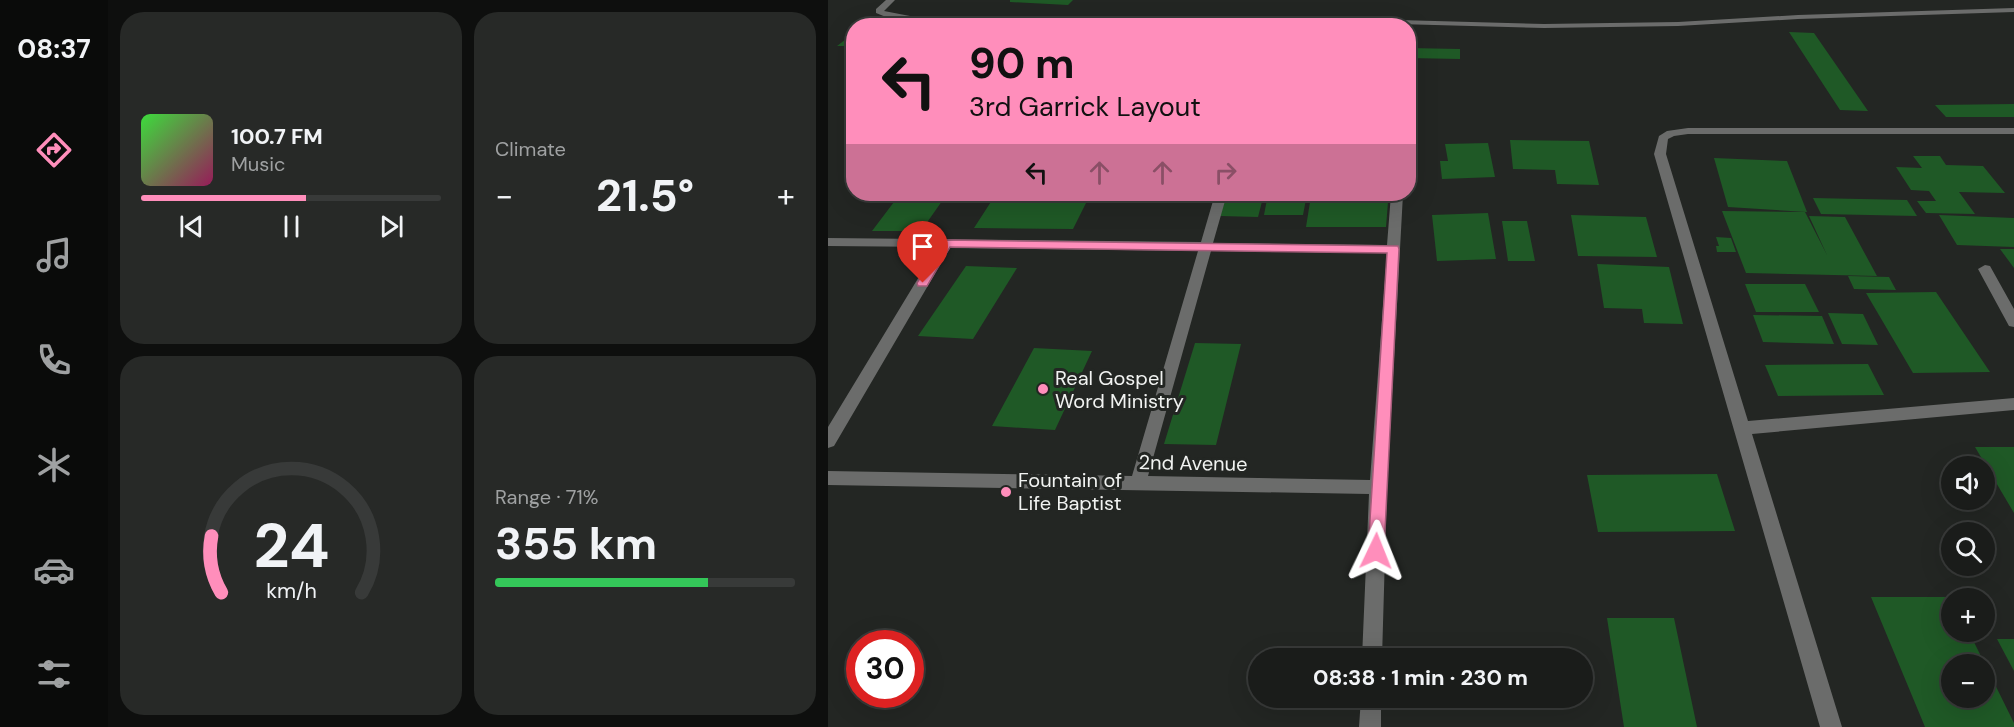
<!DOCTYPE html>
<meta charset="utf-8">
<style>
:root{--surface:#1a1c1a;--page:#272927;--text:#f1f3f6;--muted:#9fa1a2;--line:#383a39;--accent:#ff8ebb}
body{margin:0;font-family:"DM Sans",sans-serif;background:var(--page);color:var(--text);height:100vh;display:flex;flex-direction:column;font-size:22px;white-space:nowrap}
*{box-sizing:border-box;margin:0}
p{font-size:20px;color:var(--muted)}
.icon{flex:none;width:33px;height:33px;fill:none;stroke:currentColor;stroke-width:2;stroke-linecap:round;stroke-linejoin:round}
.map{position:relative;flex:1;overflow:hidden}
.sheet{display:flex;flex-direction:column;gap:12px;padding:12px;background:#0e0f0e;width:720px}
.sheet>*{flex:none}
.guide{position:absolute;left:18px;top:18px;width:570px;height:183px;border-radius:24px;box-shadow:0 6px 24px #0002,0 0 0 2px var(--line);background:#ff8ebb;color:#111;overflow:hidden}
.fabs{position:absolute;left:1113px;top:456px;display:grid;gap:12px}
.fabs a{display:grid;place-items:center;width:54px;height:54px;border-radius:50%;background:var(--surface);box-shadow:0 6px 24px #0002,0 0 0 2px var(--line);font-size:30px}
.speed{position:absolute;left:18px;top:630px;display:flex;gap:12px;font-size:30px;font-weight:700;text-align:center}
.speed>*{display:grid;place-content:center;width:78px;height:78px;border-radius:50%;background:var(--surface);box-shadow:0 6px 24px #0002,0 0 0 2px var(--line);line-height:1}
.speed .limit{border:9px solid #d22;background:#fff;color:#111}
.pin{position:absolute;display:grid;place-items:center;width:51px;height:51px;color:#fff;margin:-62px -26px;border-radius:50% 50% 50% 0;rotate:-45deg;box-shadow:0 0 6px #0007}
.pin .icon{rotate:45deg}
.me{position:absolute;width:66px;margin:-33px;rotate:2deg;stroke-linejoin:round;filter:drop-shadow(0 0 4px #0008)}
.turn{display:flex;align-items:center;gap:21px;height:126px;padding:0 24px;font-size:27px}
.turn .icon{width:78px;height:78px;stroke-width:2.5}
.turn b{display:block;font-size:42px;line-height:51px}
.lanes{display:flex;align-items:center;height:57px;padding:0 24px;background:#0003;justify-content:center;gap:30px;direction:ltr}
.lanes .off{opacity:.35}
.big{font-size:45px;font-weight:700;line-height:1.1}
.sheet .widget{flex:1;display:flex;flex-direction:column;justify-content:center;gap:9px;min-width:0;padding:0 21px;border-radius:24px;background:var(--page)}
.sheet .dial{align-items:center;gap:0}
.dial svg{height:156px;overflow:visible;fill:none;stroke:var(--line);stroke-width:7;stroke-linecap:round;text-anchor:middle}
.dial text{fill:var(--text);stroke:none}
.song{display:flex;align-items:center;gap:18px}
.cover{width:72px;height:72px;border-radius:9px;background:linear-gradient(135deg,hsl(120 70% 55%),hsl(330 70% 35%))}
.played{height:6px;border-radius:3px;background:linear-gradient(90deg,var(--accent) 55%,var(--line) 55%)}
.keys{display:flex;justify-content:space-around;direction:ltr}
.heat{display:flex;justify-content:space-between;align-items:center;font-size:33px;direction:ltr}
.charge{height:9px;border-radius:4px;background:linear-gradient(90deg,#34c759 71%,var(--line) 0)}
.sheet .tiles{flex:1;display:grid;gap:12px;grid-template-columns:repeat(2,1fr)}
.trip{position:absolute;left:420px;top:648px;width:345px;height:60px;border-radius:30px;background:var(--surface);box-shadow:0 6px 24px #0002,0 0 0 2px var(--line);font-weight:700;line-height:60px;text-align:center}
main{display:flex;flex:1;min-height:0}
.tab-bar{display:flex;flex-direction:column;width:108px;justify-content:space-around;align-items:center;background:#0a0b0a;color:var(--muted)}
.tab-bar .icon{width:42px;height:42px}
.tab-bar .selected{color:var(--accent)}
.tab-bar b{font-size:27px;color:var(--text)}
.map>svg:first-child{display:block}
</style>
<main>
<nav class="tab-bar">
<b>08:37</b>
<svg class="icon selected" aria-label="directions" viewBox="0 0 24 24"><path d="M12 3l9 9-9 9-9-9zM9 14v-3h6M13 9l2 2-2 2"/></svg>
<svg class="icon" aria-label="music" viewBox="0 0 24 24"><path d="M9 18V5l10-2v13"/><circle cx="6" cy="18" r="3"/><circle cx="16" cy="16" r="3"/></svg>
<svg class="icon" aria-label="phone" viewBox="0 0 24 24"><path d="M5 4h4l2 5-3 2q2 4 5 5l2-3 5 2v4C11 20 4 13 5 4z"/></svg>
<svg class="icon" aria-label="climate" viewBox="0 0 24 24"><path d="M12 3v18M4 7l16 10M4 17L20 7"/></svg>
<svg class="icon" aria-label="car" viewBox="0 0 24 24"><path d="M5 17H2v-5l4-1 3-4h7l3 4 3 1v5h-3M9 17h6M6 11h13"/><circle cx="7" cy="17" r="2"/><circle cx="17" cy="17" r="2"/></svg>
<svg class="icon" aria-label="filters" viewBox="0 0 24 24"><path d="M4 7h16M4 17h16"/><circle cx="9" cy="7" r="2"/><circle cx="15" cy="17" r="2"/></svg>
</nav>
<section class="sheet">
<div class="tiles">
<div class="widget">
<div class="song"><i class="cover"></i><div><b>100.7 FM</b><p>Music</p></div></div>
<div class="played"></div>
<div class="keys"><svg class="icon" aria-label="previous" viewBox="0 0 24 24"><path d="M18 5L8 12l10 7zM5 5v14"/></svg><svg class="icon" aria-label="pause" viewBox="0 0 24 24"><path d="M8 5v14M16 5v14"/></svg><svg class="icon" aria-label="next" viewBox="0 0 24 24"><path d="M6 5l10 7-10 7zM19 5v14"/></svg></div>
</div>
<div class="widget"><p>Climate</p>
<div class="heat"><a>−</a><b class="big">21.5°</b><a>+</a></div>
</div>
<div class="widget dial"><svg viewBox="0 0 100 80">
<path d="M14 69A42 42 0 1 1 86 69"/>
<path d="M14 69A42 42 0 0 1 9 40" stroke="#ff8ebb"/>
<text x="50" y="56" font-size="32" font-weight="700">24</text>
<text x="50" y="72" font-size="11">km/h</text>
</svg></div>
<div class="widget"><p>Range · 71%</p><b class="big">355 km</b><div class="charge"></div></div>
</div>
</section>
<div class="map">
<svg width="1186" height="727" viewBox="0 0 1186 727">
<rect width="100%" height="100%" fill="#232623"/>
<path fill="#1f5926" fill-rule="evenodd" d="M 182,0 L 245,0 L 240,5 L 182,2 Z
M 961,32 L 986,33 L 1040,111 L 1012,110 Z
M 22,36 L 26,36 L 26,46 L 9,46 Z
M 580,48 L 632,49 L 632,59 L 580,58 Z
M 1186,104 L 1186,117 L 1118,117 L 1107,105 Z
M 682,140 L 761,141 L 771,185 L 729,184 L 727,170 L 685,169 Z
M 660,143 L 667,177 L 614,179 L 612,161 L 620,161 L 617,144 Z
M 1085,156 L 1112,156 L 1118,165 L 1155,166 L 1177,193 L 1131,192 L 1147,214 L 1098,213 L 1089,201 L 1108,201 L 1101,191 L 1083,190 L 1068,167 L 1094,168 Z
M 886,158 L 959,161 L 979,212 L 900,207 Z
M 72,194 L 119,194 L 93,231 L 44,231 Z
M 168,194 L 262,195 L 245,229 L 146,228 Z
M 399,194 L 436,194 L 430,217 L 392,216 Z
M 440,194 L 479,194 L 475,215 L 436,215 Z
M 985,198 L 1079,200 L 1089,216 L 993,214 Z
M 482,202 L 560,202 L 558,227 L 478,227 Z
M 894,211 L 977,212 L 999,255 L 981,216 L 1017,217 L 1049,276 L 918,273 Z
M 660,213 L 668,259 L 609,261 L 604,215 Z
M 743,215 L 818,217 L 829,257 L 750,256 Z
M 1111,215 L 1186,218 L 1186,247 L 1129,245 Z
M 674,221 L 699,221 L 707,261 L 680,261 Z
M 888,237 L 903,238 L 908,252 L 889,252 L 888,246 L 891,246 Z
M 1172,249 L 1186,249 L 1186,268 Z
M 769,264 L 841,267 L 855,324 L 816,323 L 814,309 L 776,308 Z
M 138,266 L 189,268 L 145,339 L 90,336 Z
M 1020,276 L 1061,277 L 1068,290 L 1026,289 Z
M 917,284 L 977,284 L 991,312 L 928,312 Z
M 1108,292 L 1162,372 L 1085,373 L 1038,293 Z
M 1000,313 L 1035,314 L 1050,345 L 1014,344 Z
M 925,315 L 994,316 L 1006,344 L 935,342 Z
M 367,343 L 413,344 L 388,445 L 336,444 Z
M 206,348 L 264,351 L 227,430 L 164,426 Z
M 1040,364 L 1056,395 L 950,396 L 937,365 Z
M 1147,447 L 1186,447 L 1186,513 Z
M 889,474 L 907,531 L 770,532 L 759,475 Z
M 1043,597 L 1124,597 L 1124,632 L 1141,632 L 1186,723 L 1186,727 L 1097,727 ZM 1124,664 L 1156,664 L 1156,698 L 1124,698 Z
M 779,618 L 846,618 L 869,727 L 796,727 Z
M 1169,639 L 1186,639 L 1186,671 Z"/>
<g fill="none" stroke-linecap="round" stroke-linejoin="round">
<path fill="#6b6c6b" fill-rule="evenodd" d="M 58,0 L 67,0 L 56,11 L 82,16 L 390,22 L 570,20 L 716,24 L 850,22 L 970,15 L 1186,8 L 1186,12 L 970,19 L 850,26 L 716,28 L 570,24 L 341,26 L 82,20 L 58,17 L 48,13 L 48,9 Z"/>
<path fill="#6b6c6b" fill-rule="evenodd" d="M 860,128 L 1186,128 L 1186,134 L 860,134 L 846,136 L 840,139 L 838,154 L 920,421 L 1186,398 L 1186,410 L 924,434 L 1014,727 L 992,727 L 826,154 L 831,136 L 839,131 Z
M 387,194 L 399,194 L 385,243 L 559,245 L 563,194 L 575,194 L 559,487 L 554,658 L 534,658 L 541,494 L 0,485 L 0,471 L 304,476 L 370,251 L 122,248 L 6,446 L 0,448 L 0,427 L 109,247 L 0,246 L 0,238 L 373,242 ZM 383,251 L 559,253 L 542,480 L 320,476 Z
M 1157,265 L 1162,266 L 1186,309 L 1186,327 L 1181,326 L 1150,269 Z
M 533,698 L 553,698 L 553,727 L 531,727 Z"/>
</g>
<path fill="#ff8ebb" stroke="#a65c7a" stroke-width="1.5" d="M 118,240 L 570,246 L 571,249 L 556,551 L 554,557 L 548,559 L 542,557 L 540,551 L 559,253 L 122,247 L 99,286 L 90,286 L 89,283 L 114,241 Z"/>
<g fill="#ff8ebb" stroke="#232623" stroke-width="2">
<circle cx="215" cy="389" r="6"/>
<circle cx="178" cy="492" r="6"/>
</g>
<g text-anchor="middle" stroke-width="6" stroke-linejoin="round" paint-order="stroke">
<g font-size="20" fill="#f1f3f1" stroke="#232623" text-anchor="start">
<text x="227" y="385">Real Gospel<tspan x="227" dy="23">Word Ministry</tspan></text>
<text x="190" y="487">Fountain of<tspan x="190" dy="23">Life Baptist</tspan></text>
</g>
<g font-size="20" fill="#f1f3f1" stroke="#232623">
<text transform="translate(365 463) rotate(1)" y="7">2nd Avenue</text>
</g>
</g>
</svg>
<div class="fabs">
<a><svg class="icon" aria-label="sound" viewBox="0 0 24 24"><path d="M4 9h4l5-4v14l-5-4H4zM17 9q2 3 0 6"/></svg></a>
<a><svg class="icon" aria-label="search" viewBox="0 0 24 24"><circle cx="10" cy="10" r="6"/><path d="M15 15l6 6"/></svg></a>
<a>+</a>
<a>−</a>
</div>
<div class="speed"><div class="limit">30</div></div>
<div class="pin" style="left:95px;top:283px;background:#d93025"><svg class="icon" aria-label="arrive" viewBox="0 0 24 24"><path d="M6 21V4h12l-3 4 3 4H6"/></svg></div>
<svg class="me" style="left:548px;top:551px" viewBox="-20 -20 40 40"><path d="M0-17L14 15 0 8-14 15z" fill="#ff8ebb" stroke="#fff" stroke-width="4"/></svg>
<div class="trip">08:38 · 1 min · 230 m</div>
<div class="guide">
<div class="turn"><svg class="icon" aria-label="left" viewBox="0 0 24 24"><path d="M17 20v-9H6M10 6l-5 5 5 5"/></svg><div><b>90 m</b>3rd Garrick Layout</div></div>
<div class="lanes"><svg class="icon" aria-label="left" viewBox="0 0 24 24"><path d="M17 20v-9H6M10 6l-5 5 5 5"/></svg><svg class="icon off" aria-label="ahead" viewBox="0 0 24 24"><path d="M12 20V5M6 11l6-6 6 6"/></svg><svg class="icon off" aria-label="ahead" viewBox="0 0 24 24"><path d="M12 20V5M6 11l6-6 6 6"/></svg><svg class="icon off" aria-label="right" viewBox="0 0 24 24"><path d="M7 20v-9h11M14 6l5 5-5 5"/></svg></div>
</div>
</div>
</main>
